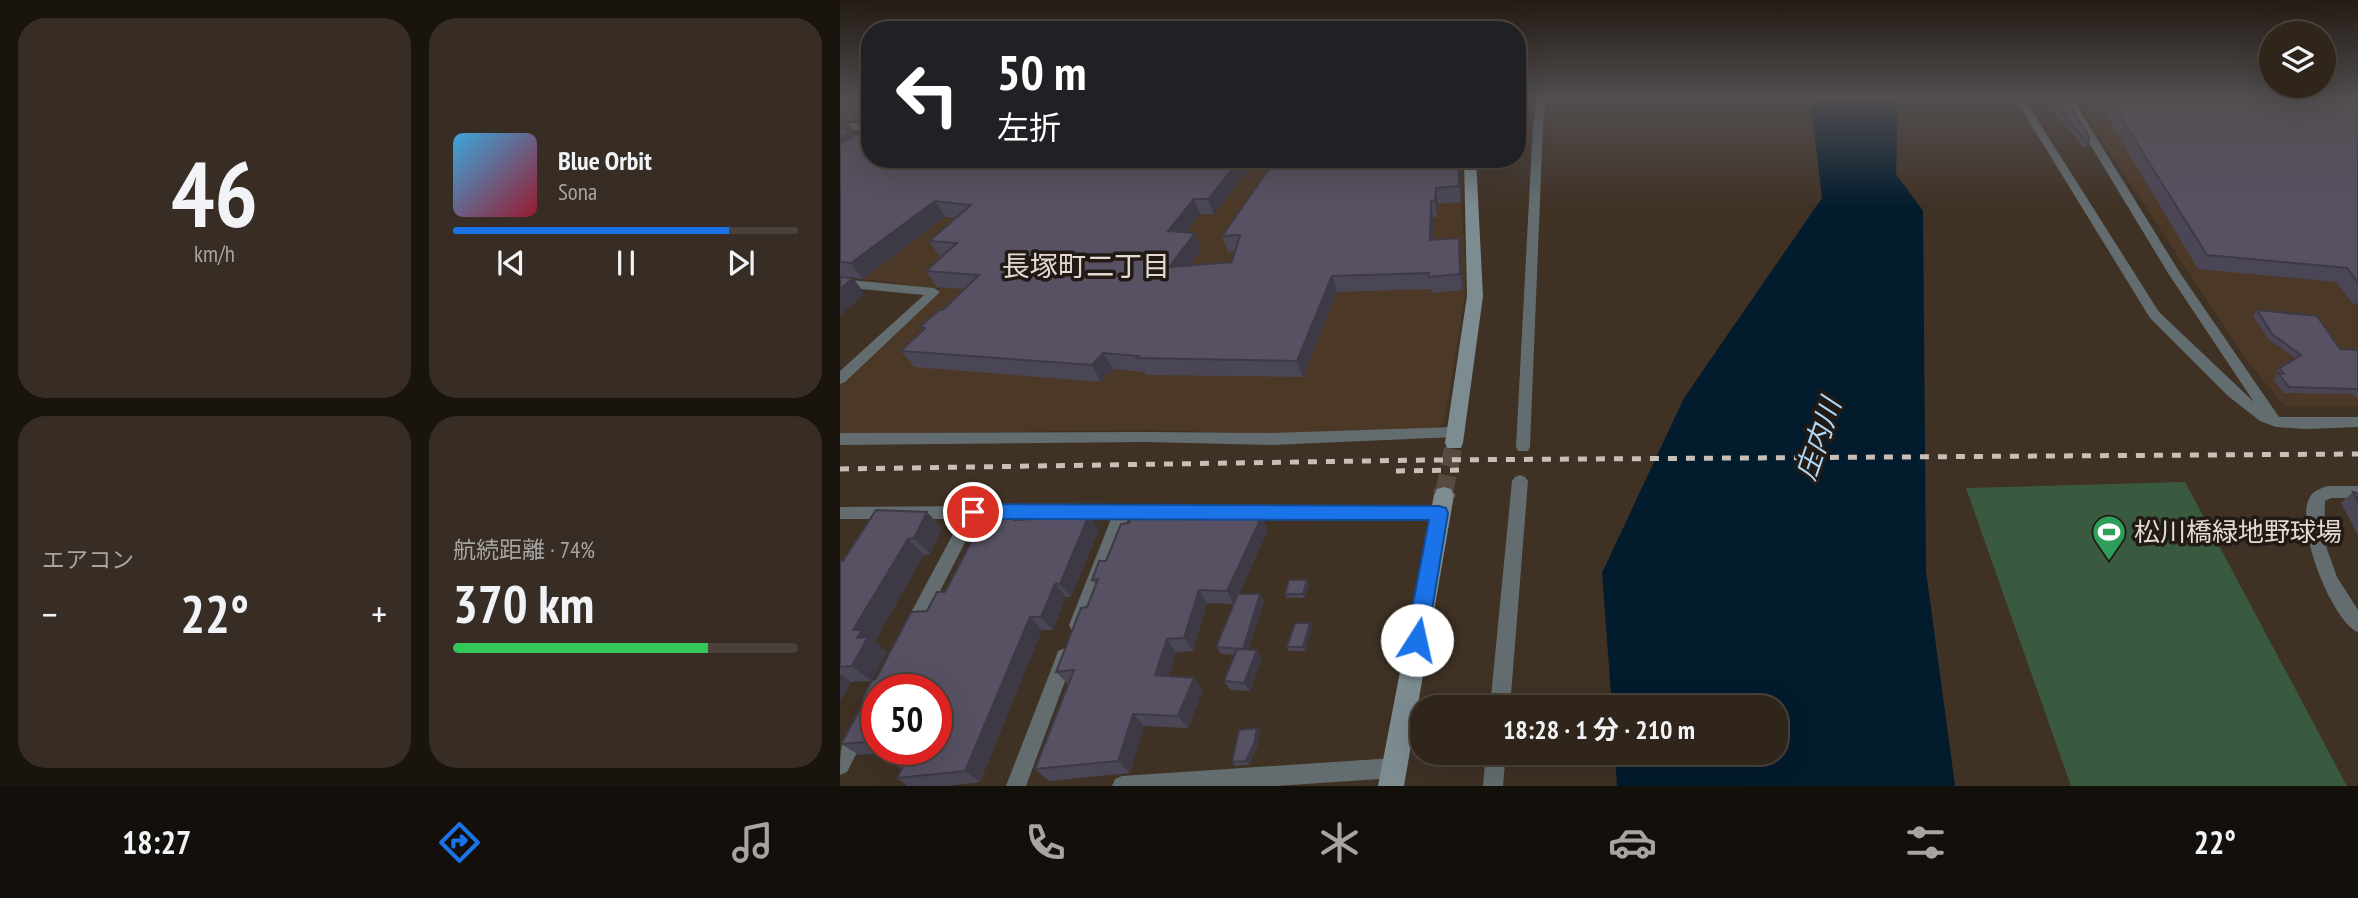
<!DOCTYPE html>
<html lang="ja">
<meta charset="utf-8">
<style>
:root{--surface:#2f251b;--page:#372d24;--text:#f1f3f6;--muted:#a7a5a3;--line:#4a423a;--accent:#1a73e8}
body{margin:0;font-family:"PT Sans Narrow","Noto Sans JP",sans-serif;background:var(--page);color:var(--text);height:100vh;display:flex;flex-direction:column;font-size:26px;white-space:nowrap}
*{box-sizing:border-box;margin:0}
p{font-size:23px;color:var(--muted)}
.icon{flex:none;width:38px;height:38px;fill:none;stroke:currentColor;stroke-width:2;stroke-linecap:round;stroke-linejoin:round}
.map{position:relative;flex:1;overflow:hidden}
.drawer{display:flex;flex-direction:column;gap:18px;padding:18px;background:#1a140f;width:840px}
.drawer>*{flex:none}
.guide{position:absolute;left:21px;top:21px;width:665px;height:147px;border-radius:28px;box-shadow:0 7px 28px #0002,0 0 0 2px var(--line);background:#202124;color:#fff;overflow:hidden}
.buttons{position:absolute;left:1419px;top:21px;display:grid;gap:14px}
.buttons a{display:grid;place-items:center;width:77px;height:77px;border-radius:50%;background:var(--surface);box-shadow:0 7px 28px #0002,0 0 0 2px var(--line);font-size:35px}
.speed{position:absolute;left:21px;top:674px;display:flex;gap:14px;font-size:35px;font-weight:700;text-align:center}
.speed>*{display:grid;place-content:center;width:91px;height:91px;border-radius:50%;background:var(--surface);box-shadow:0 7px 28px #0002,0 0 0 2px var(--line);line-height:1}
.speed .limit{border:10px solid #d22;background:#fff;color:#111}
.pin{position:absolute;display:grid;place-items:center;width:60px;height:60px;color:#fff;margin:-30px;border:4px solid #fff;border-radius:50%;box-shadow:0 2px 7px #0007}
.me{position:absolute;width:77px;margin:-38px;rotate:10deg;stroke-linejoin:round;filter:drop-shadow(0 0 5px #0008)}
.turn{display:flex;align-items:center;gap:24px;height:147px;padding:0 21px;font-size:32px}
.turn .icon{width:91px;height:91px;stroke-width:2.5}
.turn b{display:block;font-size:49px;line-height:60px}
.big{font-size:52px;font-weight:700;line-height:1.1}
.drawer .widget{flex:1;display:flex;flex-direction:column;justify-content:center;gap:10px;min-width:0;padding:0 24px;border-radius:28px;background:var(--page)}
.drawer .dial{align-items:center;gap:0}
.dial b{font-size:91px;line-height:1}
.song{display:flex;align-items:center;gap:21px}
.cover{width:84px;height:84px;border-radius:10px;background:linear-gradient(135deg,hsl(200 70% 55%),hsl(350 70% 35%))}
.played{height:7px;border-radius:4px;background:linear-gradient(90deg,var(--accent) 80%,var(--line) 80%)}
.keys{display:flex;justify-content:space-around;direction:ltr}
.heat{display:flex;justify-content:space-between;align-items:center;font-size:38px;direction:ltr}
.charge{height:10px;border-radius:5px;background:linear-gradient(90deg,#34c759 74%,var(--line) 0)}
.drawer .tiles{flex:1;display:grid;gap:18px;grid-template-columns:repeat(2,1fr)}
.trip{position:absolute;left:570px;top:695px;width:378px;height:70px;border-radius:28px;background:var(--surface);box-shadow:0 7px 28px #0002,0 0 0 2px var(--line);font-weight:700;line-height:70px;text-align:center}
.menu{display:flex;height:112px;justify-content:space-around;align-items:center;background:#130f0b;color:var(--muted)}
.menu .icon{width:49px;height:49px}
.menu .on{color:var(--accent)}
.menu b{font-size:32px;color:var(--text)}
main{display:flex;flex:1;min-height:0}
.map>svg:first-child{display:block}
</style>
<main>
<section class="drawer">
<div class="tiles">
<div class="widget dial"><b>46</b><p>km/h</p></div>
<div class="widget">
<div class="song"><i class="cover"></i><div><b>Blue Orbit</b><p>Sona</p></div></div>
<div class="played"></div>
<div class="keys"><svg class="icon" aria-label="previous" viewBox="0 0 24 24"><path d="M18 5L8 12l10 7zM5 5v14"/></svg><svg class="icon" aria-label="pause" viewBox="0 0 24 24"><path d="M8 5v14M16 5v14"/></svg><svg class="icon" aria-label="next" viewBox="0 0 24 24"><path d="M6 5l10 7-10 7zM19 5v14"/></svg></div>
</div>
<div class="widget"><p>エアコン</p>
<div class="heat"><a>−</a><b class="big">22°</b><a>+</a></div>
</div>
<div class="widget"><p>航続距離 · 74%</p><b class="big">370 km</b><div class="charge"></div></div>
</div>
</section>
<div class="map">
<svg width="1518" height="786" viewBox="0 0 1518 786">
<rect width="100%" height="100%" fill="#3f3124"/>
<path fill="#4c3827" d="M 1237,97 L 1518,97 L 1518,406 L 1445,406 L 1407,361 L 1242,110 Z
M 30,159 L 622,159 L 619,165 L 625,258 L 625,296 L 604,424 L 593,429 L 443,434 L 307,430 L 0,434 L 0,384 L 100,289 L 0,276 L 0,162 Z"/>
<path fill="#395a3f" d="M 1345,482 L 1507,786 L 1231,786 L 1126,488 Z"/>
<path fill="#021b2d" d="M 970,97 L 1058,97 L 1056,174 L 1083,211 L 1086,571 L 1115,786 L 777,786 L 775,753 L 936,752 L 936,707 L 772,707 L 762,573 L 844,398 L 982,198 Z"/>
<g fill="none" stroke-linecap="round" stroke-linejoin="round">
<path stroke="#584a3e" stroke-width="18" stroke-dasharray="18 9" stroke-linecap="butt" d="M 604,493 L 614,443"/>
<path stroke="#584a3e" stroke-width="23" stroke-dasharray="23 11" stroke-linecap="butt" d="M 604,495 L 605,491"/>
<path fill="#636d70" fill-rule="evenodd" d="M 697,97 L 706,97 L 703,125 L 690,447 L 688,451 L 678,451 L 676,447 L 693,125 Z
M 1174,97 L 1183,97 L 1319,312 L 1414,402 L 1328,273 L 1225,103 L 1225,97 L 1234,97 L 1235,103 L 1340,273 L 1439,417 L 1518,417 L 1518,427 L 1467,429 L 1436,427 L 1420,421 L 1388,396 L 1310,318 Z
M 0,122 L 30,125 L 30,131 L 0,128 Z
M 404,159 L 454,159 L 458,162 L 453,165 L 409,162 Z
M 0,279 L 94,288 L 100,292 L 5,382 L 0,384 L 0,371 L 84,295 L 0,287 Z
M 615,427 L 620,428 L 622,432 L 620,436 L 615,437 L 432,445 L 305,442 L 0,445 L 0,433 L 305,432 L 432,433 Z
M 680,475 L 685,477 L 688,481 L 670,707 L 650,707 L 672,481 L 675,477 Z
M 1488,486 L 1518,486 L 1518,498 L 1491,498 L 1485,501 L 1484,532 L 1487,549 L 1497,577 L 1518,610 L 1518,632 C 1492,622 1449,516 1473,493 C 1477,490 1483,487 1488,486 Z
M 133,506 L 599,507 L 605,508 L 607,513 L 605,518 L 599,519 L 288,519 L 247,625 L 244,631 L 238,633 L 232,631 L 229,625 L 271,519 L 137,519 L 78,634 L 72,636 L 66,634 L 63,628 L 66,622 L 121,519 L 0,519 L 0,507 Z
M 225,648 L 232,651 L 234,657 L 186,786 L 166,786 L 216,657 L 218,651 Z
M 17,723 L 24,726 L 27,733 L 7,772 L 0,775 C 0,757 0,731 17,723 Z
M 646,752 L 666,752 L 663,786 L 643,786 Z
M 554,758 L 561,761 L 564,768 L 561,775 L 554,778 L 436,786 L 272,786 L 275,779 L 282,776 Z"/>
<path fill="#7c8c91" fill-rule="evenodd" d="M 624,159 L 636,159 L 643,296 L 623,443 L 621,448 L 607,448 L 605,443 L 627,296 Z
M 604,487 L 611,489 L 614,495 L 564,786 L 538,786 L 594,495 L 597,489 Z"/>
<path stroke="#cabfb7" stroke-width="5" stroke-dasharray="9 9" stroke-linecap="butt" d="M 0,469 L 589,460 L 1518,454
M 556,471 L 619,470"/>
</g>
<path fill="#4b4655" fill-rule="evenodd" d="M 0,97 L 30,97 L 30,122 L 3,120 L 0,115 Z
M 1204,97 L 1225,97 L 1250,139 L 1247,145 L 1244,148 L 1212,110 Z
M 1255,97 L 1518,97 L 1518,304 L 1512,303 L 1496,282 L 1358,269 Z
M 0,120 L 7,121 L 30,159 L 412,165 L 374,214 L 360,214 L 346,232 L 362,249 L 349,265 L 392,262 L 395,251 L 388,252 L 382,236 L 436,159 L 618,159 L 615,165 L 608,165 L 609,167 L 620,182 L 621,202 L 598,204 L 597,217 L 593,217 L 593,240 L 619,238 L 621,253 L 623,290 L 592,293 L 591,289 L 497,292 L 463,377 L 306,375 L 304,372 L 273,369 L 261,382 L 74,367 L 61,351 L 82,330 L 80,327 L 103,310 L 124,289 L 97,287 L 86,271 L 101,257 L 100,257 L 89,241 L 116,218 L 105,217 L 23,279 L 0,277 Z
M 1417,310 L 1500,349 L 1518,350 L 1518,398 L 1511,394 L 1444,393 L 1433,379 L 1437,375 L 1436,373 L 1440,368 L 1455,358 L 1428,339 L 1413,316 Z
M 1513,492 L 1518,493 L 1518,535 L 1501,503 Z
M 179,513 L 184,519 L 249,515 L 259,529 L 231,597 L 226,597 L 213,630 L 202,630 L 140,782 L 106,786 L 68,786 L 57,778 L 61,769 L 52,763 L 57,752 L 19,755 L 1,744 L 36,679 L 87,611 L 105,592 L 149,530 ZM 37,690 L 96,749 L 37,749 Z
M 102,528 L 90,554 L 84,555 L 35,641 L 40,645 L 40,647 L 47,652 L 31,681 L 11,682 L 0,702 L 0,561 Z
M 428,530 L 399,594 L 424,601 L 409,649 L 422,658 L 410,691 L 390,690 L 384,681 L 394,655 L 381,654 L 376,647 L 393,604 L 367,603 L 353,651 L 336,652 L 329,676 L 363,691 L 348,728 L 304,726 L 290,773 L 209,781 L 195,769 L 228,684 L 216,672 L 247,607 L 256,585 L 252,580 L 266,561 Z
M 469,584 L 465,598 L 447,598 L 445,594 Z
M 472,627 L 465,651 L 449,651 L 447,647 Z
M 420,732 L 417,748 L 409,765 L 395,766 L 392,762 Z"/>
<path fill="#3d3945" d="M 30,102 L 30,122 L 21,108 Z
M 7,121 L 20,141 L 0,152 L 0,125 Z
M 400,159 L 411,159 L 412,165 L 374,214 L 368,199 Z
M 618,167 L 620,182 L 621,202 L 619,186 Z
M 596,188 L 598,204 L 597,217 L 595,201 Z
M 354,199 L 360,214 L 334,247 L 328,231 Z
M 95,201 L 105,217 L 23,279 L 11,263 Z
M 591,201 L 593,217 L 593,256 L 590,240 Z
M 355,233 L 362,249 L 336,283 L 329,267 Z
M 619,238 L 621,253 L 623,290 L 620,274 Z
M 492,276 L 497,292 L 463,377 L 457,361 Z
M 13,278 L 25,294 L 0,316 L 0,289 Z
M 263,353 L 273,369 L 261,382 L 252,365 Z
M 87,512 L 102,528 L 90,554 L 74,538 Z
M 179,513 L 190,527 L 175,520 Z
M 249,515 L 259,529 L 231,597 L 220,584 Z
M 422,516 L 428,530 L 394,605 L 387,591 Z
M 68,539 L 84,555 L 35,641 L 40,645 L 40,647 L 47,652 L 31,681 L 12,666 L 17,638 L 13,630 Z
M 467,580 L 469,584 L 465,598 L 463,594 Z
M 215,584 L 226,597 L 213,630 L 201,617 Z
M 359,590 L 367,603 L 353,651 L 344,638 Z
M 420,594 L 424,601 L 407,656 L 403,649 Z
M 190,617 L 202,630 L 140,782 L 125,771 Z
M 470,623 L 472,627 L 465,651 L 463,647 Z
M 327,639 L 336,652 L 325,688 L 315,675 Z
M 417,650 L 422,658 L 410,691 L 404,683 Z
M 0,674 L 11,682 L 0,702 Z
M 354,678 L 363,691 L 348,728 L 338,716 Z
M 293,714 L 304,726 L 290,773 L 278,761 Z
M 417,728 L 420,732 L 417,748 L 409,765 L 406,761 Z"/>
<path fill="#575163" stroke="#3d3945" stroke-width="2" d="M 0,97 L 30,97 L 30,102 L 21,108 L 0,106 L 0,101 L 5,99 L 0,99 Z
M 1210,97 L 1225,97 L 1250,139 L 1247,142 L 1214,104 Z
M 1268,97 L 1518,97 L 1518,282 L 1507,268 L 1367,255 Z
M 0,120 L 7,121 L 0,125 Z
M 23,127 L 30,128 L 30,159 L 400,159 L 368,199 L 354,199 L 328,231 L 355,233 L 329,267 L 392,262 L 400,235 L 382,236 L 436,159 L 573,159 L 608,161 L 605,167 L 618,167 L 619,186 L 596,188 L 595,201 L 591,201 L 590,240 L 619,238 L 620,274 L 589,277 L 589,273 L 492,276 L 457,361 L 297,358 L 299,356 L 263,353 L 252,365 L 61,351 L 85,328 L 80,327 L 99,310 L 103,310 L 139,275 L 86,271 L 117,243 L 89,241 L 131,205 L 95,201 L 11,263 L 0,262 L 0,144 L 21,132 Z
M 0,129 L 12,130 L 0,137 Z
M 0,277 L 13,278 L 0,289 Z
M 1417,310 L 1477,316 L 1500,349 L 1518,350 L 1518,390 L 1516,389 L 1449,387 L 1438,373 L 1444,374 L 1440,368 L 1461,355 L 1432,334 Z
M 1513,492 L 1518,493 L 1518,502 Z
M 36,510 L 87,512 L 74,538 L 68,539 L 13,630 L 22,630 L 17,638 L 28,637 L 12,666 L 0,667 L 0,561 L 3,561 Z
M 346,512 L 422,516 L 387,591 L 359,590 L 344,638 L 327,639 L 315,675 L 354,678 L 338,716 L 293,714 L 278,761 L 195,769 L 234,670 L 216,672 L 241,608 L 247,607 L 258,579 L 252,580 L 259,561 L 266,561 L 281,524 L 289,523 L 293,513 Z
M 179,513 L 175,520 L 249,515 L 220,584 L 215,584 L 201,617 L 190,617 L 125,771 L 57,778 L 65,762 L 52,763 L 59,749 L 96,749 L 96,690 L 37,690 L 37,741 L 1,744 L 23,704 L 23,697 L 32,680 L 36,679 L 71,612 L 87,611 L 97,592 L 105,592 L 137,531 L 149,530 L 161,514 Z
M 449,580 L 467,580 L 463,594 L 445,594 Z
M 398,594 L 420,594 L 403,649 L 376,647 Z
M 455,623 L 470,623 L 463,647 L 447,647 Z
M 397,649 L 417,650 L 404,683 L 384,681 Z
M 417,728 L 414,744 L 406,761 L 392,762 L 399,730 Z"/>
<linearGradient id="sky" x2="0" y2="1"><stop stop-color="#231b14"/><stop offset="0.47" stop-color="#524e50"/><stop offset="1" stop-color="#524e50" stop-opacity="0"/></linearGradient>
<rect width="1518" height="208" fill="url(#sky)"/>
<path fill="#1a73e8" stroke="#114b97" stroke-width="2" d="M 133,504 L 599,506 L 606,508 L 608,513 L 587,640 L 584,647 L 577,650 L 570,647 L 566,640 L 589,520 L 133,519 L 126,517 L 124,512 L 126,507 Z"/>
<defs>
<g id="stadium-pin" transform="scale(1.75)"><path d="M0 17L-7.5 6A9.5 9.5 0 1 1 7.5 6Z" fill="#2e9e5b" stroke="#211a15"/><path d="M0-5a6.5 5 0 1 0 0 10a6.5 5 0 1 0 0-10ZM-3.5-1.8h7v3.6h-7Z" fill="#fff"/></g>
</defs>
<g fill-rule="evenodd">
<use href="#stadium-pin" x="1269" y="532"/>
</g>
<g text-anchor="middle" stroke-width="7" stroke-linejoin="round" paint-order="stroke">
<g font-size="26" fill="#e4dad3" stroke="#211a15" text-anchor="start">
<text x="1294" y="541">松川橋緑地野球場</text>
</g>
<g font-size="28" fill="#e4dad3" stroke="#211a15">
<text x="246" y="276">長塚町二丁目</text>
</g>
<g font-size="28" font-style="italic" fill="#acd7f9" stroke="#211a15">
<text transform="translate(978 439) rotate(-71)" y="10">庄内川</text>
</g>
</g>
</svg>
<div class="buttons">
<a><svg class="icon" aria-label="layers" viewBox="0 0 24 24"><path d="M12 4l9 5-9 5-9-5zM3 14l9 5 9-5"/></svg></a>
</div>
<div class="speed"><div class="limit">50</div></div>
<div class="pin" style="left:133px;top:512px;background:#d93025"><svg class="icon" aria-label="arrive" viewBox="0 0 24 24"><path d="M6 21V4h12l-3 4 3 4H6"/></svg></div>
<svg class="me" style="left:577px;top:640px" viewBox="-20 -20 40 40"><circle r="19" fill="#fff"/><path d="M0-13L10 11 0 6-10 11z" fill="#1a73e8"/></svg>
<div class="trip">18:28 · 1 分 · 210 m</div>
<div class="guide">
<div class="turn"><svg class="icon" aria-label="left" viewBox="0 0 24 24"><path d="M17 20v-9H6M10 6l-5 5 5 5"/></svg><div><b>50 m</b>左折</div></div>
</div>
</div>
</main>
<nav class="menu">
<b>18:27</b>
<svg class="icon on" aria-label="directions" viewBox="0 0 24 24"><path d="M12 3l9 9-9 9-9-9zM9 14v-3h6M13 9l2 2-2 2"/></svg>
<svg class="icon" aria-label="music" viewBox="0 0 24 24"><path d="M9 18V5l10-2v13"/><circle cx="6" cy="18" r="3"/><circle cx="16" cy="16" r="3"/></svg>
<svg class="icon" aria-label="phone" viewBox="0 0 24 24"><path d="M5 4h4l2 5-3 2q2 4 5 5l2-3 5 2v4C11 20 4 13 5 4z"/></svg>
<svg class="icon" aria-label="climate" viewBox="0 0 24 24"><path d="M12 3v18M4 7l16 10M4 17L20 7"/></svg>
<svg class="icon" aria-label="car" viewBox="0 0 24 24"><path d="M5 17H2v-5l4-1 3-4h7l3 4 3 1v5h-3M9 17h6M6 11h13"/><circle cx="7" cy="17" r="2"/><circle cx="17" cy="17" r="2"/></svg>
<svg class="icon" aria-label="filters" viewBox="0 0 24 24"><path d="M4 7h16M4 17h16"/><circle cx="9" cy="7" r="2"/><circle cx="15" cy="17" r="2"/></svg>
<b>22°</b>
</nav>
